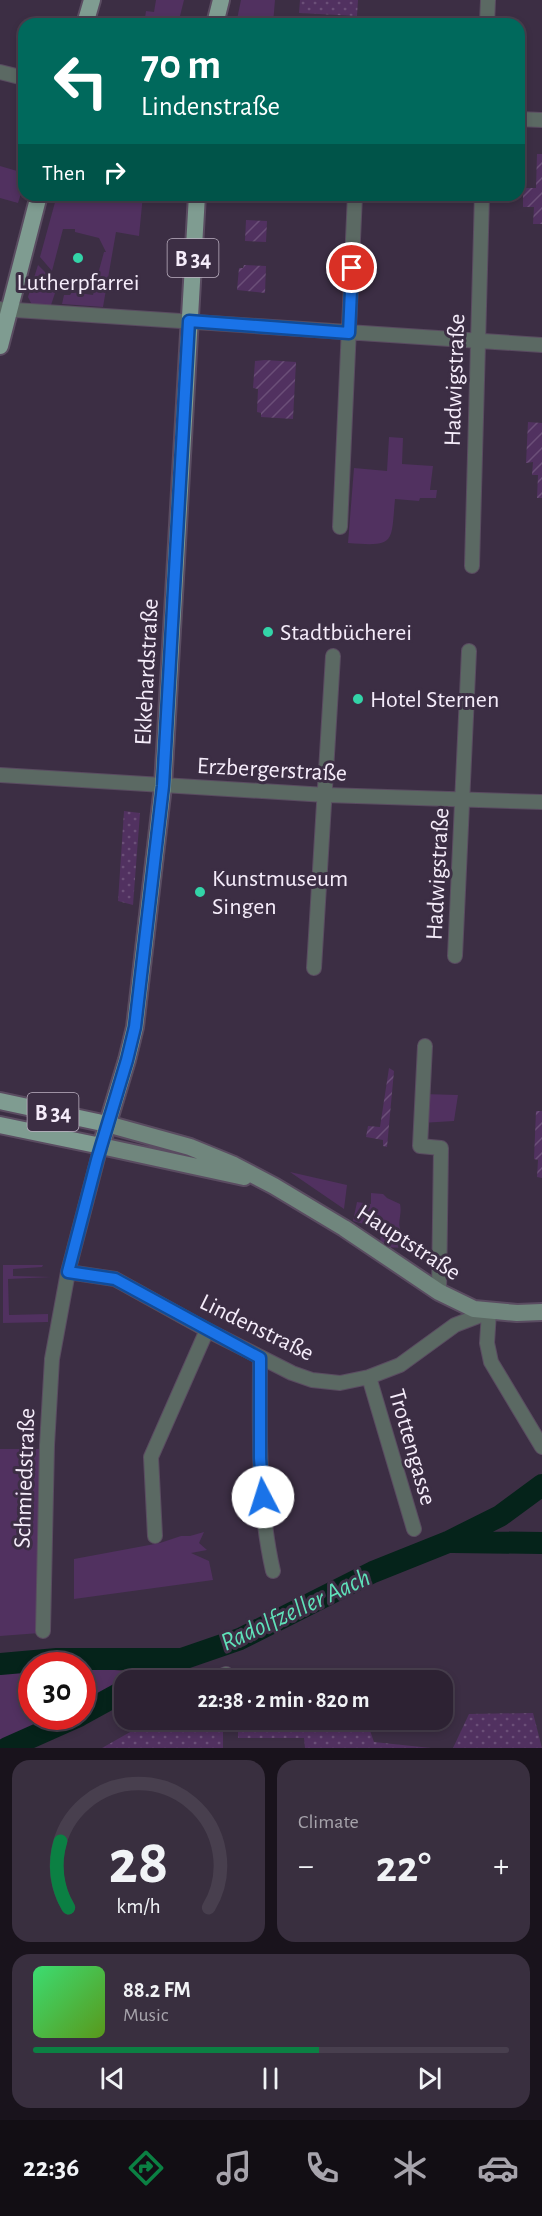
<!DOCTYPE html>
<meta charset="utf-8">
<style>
:root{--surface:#2d2233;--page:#392f3f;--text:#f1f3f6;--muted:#a7a4ac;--line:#483f4e;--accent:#0b8043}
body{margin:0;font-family:"Alegreya Sans",sans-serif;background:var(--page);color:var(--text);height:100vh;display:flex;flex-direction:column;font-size:22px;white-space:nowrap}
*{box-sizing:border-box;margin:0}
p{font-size:20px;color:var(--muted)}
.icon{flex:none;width:33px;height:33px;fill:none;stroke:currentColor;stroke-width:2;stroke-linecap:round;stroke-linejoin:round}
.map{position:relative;height:1748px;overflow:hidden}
.side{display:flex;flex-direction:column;gap:12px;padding:12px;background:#19131c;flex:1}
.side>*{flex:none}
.banner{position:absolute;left:18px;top:18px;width:507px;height:183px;border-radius:18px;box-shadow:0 3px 9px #0003,0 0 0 2px var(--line);background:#00695c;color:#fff;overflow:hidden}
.speed{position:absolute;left:18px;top:1652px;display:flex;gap:12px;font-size:30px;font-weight:700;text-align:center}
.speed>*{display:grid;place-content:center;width:78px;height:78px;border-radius:50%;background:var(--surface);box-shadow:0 3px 9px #0003,0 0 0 2px var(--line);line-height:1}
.speed .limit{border:9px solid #d22;background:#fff;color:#111}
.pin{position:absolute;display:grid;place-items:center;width:51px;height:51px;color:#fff;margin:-26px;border:3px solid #fff;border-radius:50%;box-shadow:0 2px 6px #0007}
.me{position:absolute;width:66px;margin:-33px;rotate:355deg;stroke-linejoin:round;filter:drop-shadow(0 0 4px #0008)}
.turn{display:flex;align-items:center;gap:21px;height:126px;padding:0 24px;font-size:27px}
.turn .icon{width:78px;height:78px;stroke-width:2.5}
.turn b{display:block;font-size:42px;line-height:51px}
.then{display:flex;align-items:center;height:57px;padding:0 24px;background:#0003;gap:12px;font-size:22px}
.big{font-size:45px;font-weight:600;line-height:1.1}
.side .widget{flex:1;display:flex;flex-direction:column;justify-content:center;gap:9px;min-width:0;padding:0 21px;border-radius:18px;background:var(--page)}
.side .dial{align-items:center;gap:0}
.dial svg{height:156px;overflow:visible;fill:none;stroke:var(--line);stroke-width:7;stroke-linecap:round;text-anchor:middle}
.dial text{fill:var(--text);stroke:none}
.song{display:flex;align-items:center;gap:18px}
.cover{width:72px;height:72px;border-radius:9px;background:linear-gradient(135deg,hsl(140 70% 55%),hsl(90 70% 35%))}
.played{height:6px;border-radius:3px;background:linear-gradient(90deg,var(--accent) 60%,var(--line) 60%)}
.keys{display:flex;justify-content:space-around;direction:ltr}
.heat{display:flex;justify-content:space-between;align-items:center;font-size:33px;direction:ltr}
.side .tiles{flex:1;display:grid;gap:12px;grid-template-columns:1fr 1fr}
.widget:last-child{grid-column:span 2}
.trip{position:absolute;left:114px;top:1670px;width:339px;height:60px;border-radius:18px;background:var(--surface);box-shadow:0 3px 9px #0003,0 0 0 2px var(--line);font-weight:600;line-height:60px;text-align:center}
.tabs{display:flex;height:96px;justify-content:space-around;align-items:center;background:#120e14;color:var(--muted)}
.tabs .icon{width:42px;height:42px}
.tabs .active{color:var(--accent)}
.tabs b{font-size:27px;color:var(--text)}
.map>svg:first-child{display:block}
</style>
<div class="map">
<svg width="542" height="1748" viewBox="0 0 542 1748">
<defs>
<pattern id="grass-dots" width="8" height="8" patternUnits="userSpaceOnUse" patternTransform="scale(1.5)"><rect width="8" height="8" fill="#513160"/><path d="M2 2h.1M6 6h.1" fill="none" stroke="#6b4f78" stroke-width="1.8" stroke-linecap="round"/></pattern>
<pattern id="garden-furrows" width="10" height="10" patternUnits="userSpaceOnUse" patternTransform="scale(1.5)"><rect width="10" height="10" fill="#513160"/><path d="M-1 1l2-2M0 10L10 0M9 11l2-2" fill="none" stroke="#6b4f78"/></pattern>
</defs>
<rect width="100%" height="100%" fill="#3c2e44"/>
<path fill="url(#grass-dots)" d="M 300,0 L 358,0 L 357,16 L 299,13 Z
M 124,811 L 140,813 L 133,905 L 118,901 Z
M 533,1713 L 542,1748 L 453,1748 L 469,1714 Z
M 153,1719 L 223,1719 L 223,1748 L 102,1748 Z
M 238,1719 L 366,1719 L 374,1742 L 431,1748 L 305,1748 L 304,1738 L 238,1738 Z"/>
<path fill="#513160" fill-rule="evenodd" d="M 156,0 L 184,0 L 178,24 L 144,24 L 146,11 L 154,12 Z
M 241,0 L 275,0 L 273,24 L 236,24 Z
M 0,166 L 24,173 L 24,184 L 18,203 L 0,198 Z
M 57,195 L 143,195 L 139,236 L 116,232 L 103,307 L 62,304 L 64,295 L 70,295 L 72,292 L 93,295 L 98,275 L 100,275 L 98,274 L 104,252 L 106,252 L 99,238 L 75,232 L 75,229 L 63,229 L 52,271 L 40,257 Z
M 38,265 L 46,273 L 43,282 L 48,284 L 55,293 L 51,305 L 42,307 L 32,305 L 28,297 Z
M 389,437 L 403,438 L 402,464 L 433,466 L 430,490 L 437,490 L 436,498 L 420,498 L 419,501 L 395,499 C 391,543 396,547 348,543 L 354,468 L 387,471 Z
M 423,1094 L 458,1095 L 454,1121 L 421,1123 Z
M 290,1172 L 347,1185 L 344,1209 Z
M 371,1193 L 383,1194 L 387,1198 L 400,1204 C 403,1217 393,1227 407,1237 L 406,1248 L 380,1247 L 381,1229 L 353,1221 L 357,1202 L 371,1204 Z
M 3,1265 L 43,1265 L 42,1267 L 13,1269 L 13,1276 L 52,1277 L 8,1279 L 9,1315 L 48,1314 L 48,1322 L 3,1323 Z
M 0,1449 L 41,1449 L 40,1633 L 0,1636 Z
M 204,1532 L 199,1543 L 207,1550 L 191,1553 L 209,1561 L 213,1580 L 74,1599 L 74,1559 L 160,1543 L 181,1536 L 190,1536 Z
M 57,1660 L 126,1672 L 77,1722 L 0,1745 L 0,1665 ZM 32,1665 L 82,1665 L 82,1716 L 32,1716 Z"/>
<path fill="url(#garden-furrows)" d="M 537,154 L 542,154 L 542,224 L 533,224 L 534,207 L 523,207 L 523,188 L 536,188 Z
M 246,220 L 267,221 L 266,242 L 245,241 Z
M 244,265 L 266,266 L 265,293 L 237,290 L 239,268 L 243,268 Z
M 265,360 L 296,362 L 293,419 L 261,417 L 261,413 L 257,412 L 258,389 L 253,388 L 255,361 Z
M 528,422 L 542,423 L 542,498 L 537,498 L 538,475 L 532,475 L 533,462 L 526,463 Z
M 389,1068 L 394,1071 L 387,1147 L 383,1146 L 383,1140 L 366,1137 L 368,1126 L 380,1127 Z
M 536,1111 L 542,1111 L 542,1178 L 537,1177 L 538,1160 L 534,1159 Z"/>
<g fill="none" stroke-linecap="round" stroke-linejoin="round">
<path stroke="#05231a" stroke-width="22" d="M 453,1542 L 542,1543
M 0,1664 L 57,1659 L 181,1659
M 145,1680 L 182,1659 L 240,1639 L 373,1572 L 448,1542 L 500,1516 L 542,1485
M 82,1714 L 124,1691
M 7,1748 L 79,1716"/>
<g stroke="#5a4c61" stroke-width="16">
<path id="minor" d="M 487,24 L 488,0
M 0,72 L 24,78
M 519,119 L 542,120
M 0,309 L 542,345
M 340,527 L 355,195
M 472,566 L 482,195
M 0,775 L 326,795 L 542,802
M 455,956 L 469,651
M 314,968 L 333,656
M 425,1046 L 420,1146 L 441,1148 L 439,1292
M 68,1272 L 115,1279 L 207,1330 L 292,1373 L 312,1380 L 340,1383 L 369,1377 L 400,1365 L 455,1325 L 489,1312 L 487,1343 L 491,1362 L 542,1447
M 260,1358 C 260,1429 257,1501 273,1571
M 369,1377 L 414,1529
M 155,1536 L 151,1457 L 207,1330
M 43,1631 L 47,1445 L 52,1359 L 68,1272 L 101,1146
M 212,1680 L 226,1674"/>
</g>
<g stroke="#5a4c61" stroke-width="20">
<path id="secondary" d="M 107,1124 L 190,1147 L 234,1165 L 274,1186 L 344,1228 L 439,1292 L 474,1309 L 517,1313 L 542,1312
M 101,1146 L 244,1177"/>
</g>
<g stroke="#5a4c61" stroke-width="20">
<path id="primary" d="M 85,24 L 92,0
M 215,24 L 221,0
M 0,346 L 39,195
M 0,1101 L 107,1124
M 0,1125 L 101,1146 L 127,1060 L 135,1027 L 163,786 L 197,195"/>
</g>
<use href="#minor" stroke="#5b6963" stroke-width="14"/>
<use href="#secondary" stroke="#70867d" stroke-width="16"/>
<use href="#primary" stroke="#7f9c91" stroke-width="16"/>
</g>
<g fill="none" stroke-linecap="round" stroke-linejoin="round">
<g stroke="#114b97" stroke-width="15">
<path id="route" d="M 263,1497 L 260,1458 L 260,1358 L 115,1279 L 68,1272 L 97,1160 L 127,1060 L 135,1027 L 163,786 L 189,321 L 349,333 L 352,268"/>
</g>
<use href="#route" stroke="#1a73e8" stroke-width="10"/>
</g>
<g fill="#33d4a8" stroke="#3c2e44" stroke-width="2">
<circle cx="78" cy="258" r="6"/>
<circle cx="268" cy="632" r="6"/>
<circle cx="358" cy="699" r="6"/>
<circle cx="200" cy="892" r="6"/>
</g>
<g text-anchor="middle" stroke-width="6" stroke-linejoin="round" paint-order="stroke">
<g fill="#3c2e44" stroke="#beb3c3" stroke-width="1.5">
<rect x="167.5" y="239" width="51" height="38" rx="4.5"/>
<rect x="27.5" y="1093" width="51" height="38" rx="4.5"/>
</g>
<g font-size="22" font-weight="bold" fill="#f5ecfa">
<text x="193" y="266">B 34</text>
<text x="53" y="1120">B 34</text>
</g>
<g font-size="24" fill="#f5ecfa" stroke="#3c2e44" text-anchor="start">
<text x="78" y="290" text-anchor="middle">Lutherpfarrei</text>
<text x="280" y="640">Stadtbücherei</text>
<text x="370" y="707">Hotel Sternen</text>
<text x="212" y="886">Kunstmuseum<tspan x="212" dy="28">Singen</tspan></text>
</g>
<g font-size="24" fill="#f5ecfa" stroke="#3c2e44">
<text transform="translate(454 380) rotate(-88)" y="8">Hadwigstraße</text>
<text transform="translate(146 672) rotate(-87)" y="8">Ekkehardstraße</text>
<text transform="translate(272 769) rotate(3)" y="8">Erzbergerstraße</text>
<text transform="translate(437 874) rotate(-87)" y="8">Hadwigstraße</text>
<text transform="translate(409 1242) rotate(33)" y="8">Hauptstraße</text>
<text transform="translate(257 1327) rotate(26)" y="8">Lindenstraße</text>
<text transform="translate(413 1447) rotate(74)" y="8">Trottengasse</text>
<text transform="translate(24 1478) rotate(-88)" y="8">Schmiedstraße</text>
</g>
<g font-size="26" font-style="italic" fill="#5fe1b9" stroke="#3c2e44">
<text transform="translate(295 1609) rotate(-25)" y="9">Radolfzeller Aach</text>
</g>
</g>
</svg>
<div class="speed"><div class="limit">30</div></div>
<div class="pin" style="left:352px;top:268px;background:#d93025"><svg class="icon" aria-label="arrive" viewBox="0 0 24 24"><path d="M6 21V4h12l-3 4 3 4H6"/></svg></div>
<svg class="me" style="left:263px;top:1497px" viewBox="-20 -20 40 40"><circle r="19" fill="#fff"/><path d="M0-13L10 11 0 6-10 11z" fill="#1a73e8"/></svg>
<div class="trip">22:38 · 2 min · 820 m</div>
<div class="banner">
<div class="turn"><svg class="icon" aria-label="left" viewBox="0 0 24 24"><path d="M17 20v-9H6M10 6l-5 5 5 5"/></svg><div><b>70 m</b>Lindenstraße</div></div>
<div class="then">Then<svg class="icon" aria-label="right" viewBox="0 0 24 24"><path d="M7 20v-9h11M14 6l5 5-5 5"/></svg></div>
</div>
</div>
<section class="side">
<div class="tiles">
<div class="widget dial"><svg viewBox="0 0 100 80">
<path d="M14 69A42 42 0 1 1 86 69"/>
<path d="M14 69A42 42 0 0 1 10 35" stroke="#0b8043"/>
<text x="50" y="56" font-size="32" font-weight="700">28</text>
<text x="50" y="72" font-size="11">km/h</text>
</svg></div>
<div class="widget"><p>Climate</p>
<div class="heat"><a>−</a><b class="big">22°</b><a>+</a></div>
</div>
<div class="widget">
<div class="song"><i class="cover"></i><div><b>88.2 FM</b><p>Music</p></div></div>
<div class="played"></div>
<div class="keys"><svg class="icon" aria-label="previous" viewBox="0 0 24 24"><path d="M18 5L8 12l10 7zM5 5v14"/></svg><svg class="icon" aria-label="pause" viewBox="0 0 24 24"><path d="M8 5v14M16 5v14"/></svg><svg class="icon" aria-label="next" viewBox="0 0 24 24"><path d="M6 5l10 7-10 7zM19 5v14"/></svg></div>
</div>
</div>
</section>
<nav class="tabs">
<b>22:36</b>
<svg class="icon active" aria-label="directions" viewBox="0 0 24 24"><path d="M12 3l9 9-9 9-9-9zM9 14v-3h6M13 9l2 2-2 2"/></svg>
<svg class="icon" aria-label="music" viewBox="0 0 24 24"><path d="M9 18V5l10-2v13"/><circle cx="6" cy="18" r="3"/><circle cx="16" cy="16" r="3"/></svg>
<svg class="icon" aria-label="phone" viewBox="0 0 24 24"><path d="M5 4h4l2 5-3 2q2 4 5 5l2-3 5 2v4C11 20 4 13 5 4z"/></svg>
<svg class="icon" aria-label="climate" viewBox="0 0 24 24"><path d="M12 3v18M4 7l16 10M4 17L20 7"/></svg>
<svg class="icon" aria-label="car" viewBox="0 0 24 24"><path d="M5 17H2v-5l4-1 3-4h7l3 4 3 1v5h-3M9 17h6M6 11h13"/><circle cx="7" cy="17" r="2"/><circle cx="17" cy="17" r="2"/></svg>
</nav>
